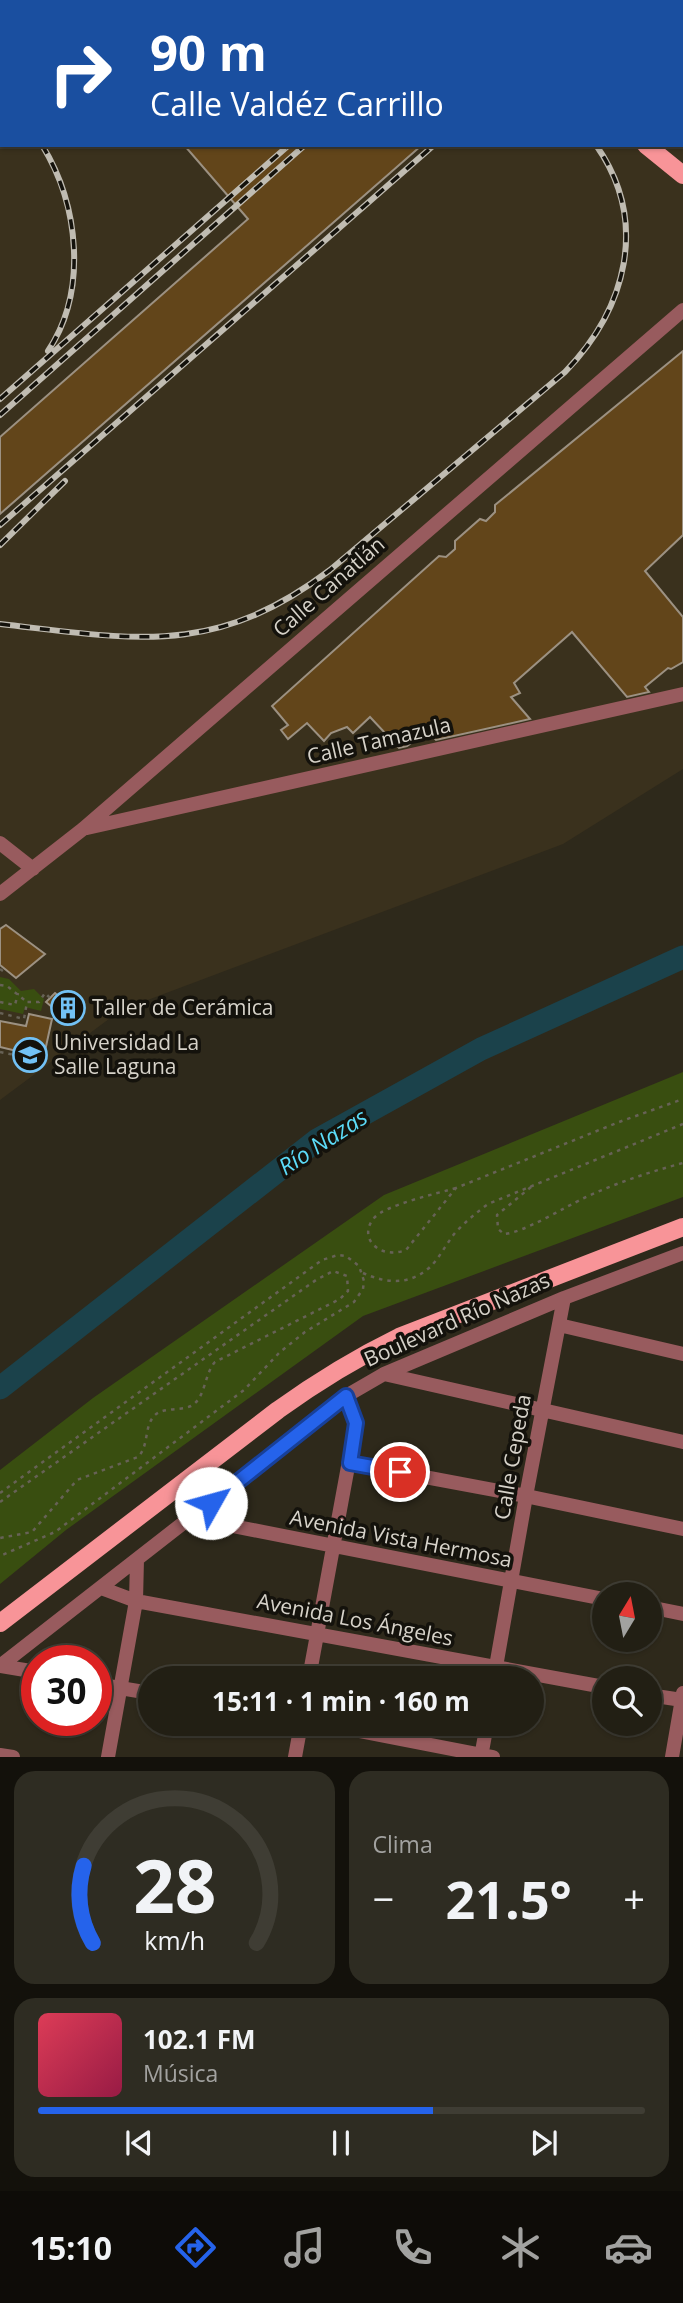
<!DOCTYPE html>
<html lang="es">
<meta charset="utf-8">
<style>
:root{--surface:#221f14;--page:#2e2c22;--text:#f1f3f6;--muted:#a2a2a0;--line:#3f3d34;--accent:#2563eb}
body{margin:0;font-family:"Open Sans",sans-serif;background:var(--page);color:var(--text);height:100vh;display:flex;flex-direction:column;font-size:26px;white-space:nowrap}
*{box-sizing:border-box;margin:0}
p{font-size:23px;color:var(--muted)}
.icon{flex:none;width:38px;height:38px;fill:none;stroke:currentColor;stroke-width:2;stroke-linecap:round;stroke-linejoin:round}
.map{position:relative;height:1757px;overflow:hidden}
.panel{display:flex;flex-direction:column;gap:14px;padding:14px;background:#13110b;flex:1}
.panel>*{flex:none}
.banner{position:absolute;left:0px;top:0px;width:684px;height:147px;box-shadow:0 2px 5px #0004,0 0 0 2px var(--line);background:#1a4fa0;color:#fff;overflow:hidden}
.needle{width:46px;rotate:10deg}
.controls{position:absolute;left:592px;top:1582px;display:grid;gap:14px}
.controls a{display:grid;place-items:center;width:70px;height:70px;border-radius:50%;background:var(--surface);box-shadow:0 2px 5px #0004,0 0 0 2px var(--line);font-size:35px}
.speed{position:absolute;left:21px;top:1645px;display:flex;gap:14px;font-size:35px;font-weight:700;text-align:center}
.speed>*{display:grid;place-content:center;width:91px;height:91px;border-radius:50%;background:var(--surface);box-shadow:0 2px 5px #0004,0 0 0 2px var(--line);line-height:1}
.speed .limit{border:10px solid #d22;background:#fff;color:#111}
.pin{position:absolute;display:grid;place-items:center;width:60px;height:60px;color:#fff;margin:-30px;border:4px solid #fff;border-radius:50%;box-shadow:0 2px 7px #0007}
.me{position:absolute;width:77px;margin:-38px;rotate:52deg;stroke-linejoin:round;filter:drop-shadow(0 0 5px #0008)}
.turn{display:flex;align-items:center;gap:24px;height:147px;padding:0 35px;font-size:32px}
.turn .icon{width:91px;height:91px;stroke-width:2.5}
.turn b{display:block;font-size:49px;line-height:60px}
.big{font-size:52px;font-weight:700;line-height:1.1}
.panel .widget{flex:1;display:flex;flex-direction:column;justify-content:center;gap:10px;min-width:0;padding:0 24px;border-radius:21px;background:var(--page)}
.panel .dial{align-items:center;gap:0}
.dial svg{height:182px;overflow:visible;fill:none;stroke:var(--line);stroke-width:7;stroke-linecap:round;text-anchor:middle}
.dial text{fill:var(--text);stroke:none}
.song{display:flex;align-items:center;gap:21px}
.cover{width:84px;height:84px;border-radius:10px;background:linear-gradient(135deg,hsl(350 70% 55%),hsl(340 70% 35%))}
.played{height:7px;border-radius:4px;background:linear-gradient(90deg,var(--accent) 65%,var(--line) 65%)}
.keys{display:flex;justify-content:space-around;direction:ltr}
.heat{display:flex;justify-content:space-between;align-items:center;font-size:38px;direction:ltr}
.panel .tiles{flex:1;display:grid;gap:14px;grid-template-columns:1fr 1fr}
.widget:last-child{grid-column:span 2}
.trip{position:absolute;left:138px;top:1666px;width:406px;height:70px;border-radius:35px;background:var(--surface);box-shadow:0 2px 5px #0004,0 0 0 2px var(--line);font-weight:700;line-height:70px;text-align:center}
.dock{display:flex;height:112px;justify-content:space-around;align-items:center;background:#0e0c08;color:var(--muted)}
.dock .icon{width:49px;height:49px}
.dock .active{color:var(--accent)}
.dock b{font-size:32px;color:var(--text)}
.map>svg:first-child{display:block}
</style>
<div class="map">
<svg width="683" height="1757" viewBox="0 0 683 1757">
<rect width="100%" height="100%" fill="#2e291b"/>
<path fill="#3a311d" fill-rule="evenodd" d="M 0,0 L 683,0 L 683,769 L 563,844 L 121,1010 L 0,1100 ZM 2,2 L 682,2 L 682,145 L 2,145 Z"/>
<path fill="#394e10" d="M 0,977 L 9,979 L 21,991 L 34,989 L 44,999 L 41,1011 L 25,1007 L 23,1014 L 0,1009 Z
M 683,1072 L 683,1197 L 363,1316 L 66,1530 L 0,1584 L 0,1470 L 93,1398 L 384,1195 Z"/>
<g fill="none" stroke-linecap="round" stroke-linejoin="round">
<path stroke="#1b424b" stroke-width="23" d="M 0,1388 L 317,1140 L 481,1049 L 683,957"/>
</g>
<path fill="#62451a" stroke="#9c9182" stroke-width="2" d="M 184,145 L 422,145 L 0,514 L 0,437 L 248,219 Z
M 683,351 L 683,535 L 645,571 L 683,617 L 683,662 L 671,669 L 668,668 L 645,687 L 649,692 L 627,697 L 572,632 L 514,683 L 520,693 L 511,697 L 530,719 L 436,740 L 428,731 L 407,746 L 399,748 L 370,717 L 353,733 L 347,727 L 331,733 L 324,741 L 307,723 L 288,739 L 281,730 L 288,725 L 272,706 L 439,556 L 446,557 L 455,549 L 455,541 L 480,519 L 486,521 L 495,512 L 495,505 Z
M 6,925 L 45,954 L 16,978 L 0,965 L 0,929 Z
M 55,993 L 71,1007 L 75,1002 L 83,1010 L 71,1023 L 46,1002 Z
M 29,1014 L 52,1019 L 43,1060 L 20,1056 L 21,1052 L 0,1047 L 0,1021 L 26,1026 Z"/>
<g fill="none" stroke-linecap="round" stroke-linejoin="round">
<path stroke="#676256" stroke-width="2.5" stroke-dasharray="3.5 5" stroke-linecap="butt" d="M 0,969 L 3,971 L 5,969
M 0,985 L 7,986 L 27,1002
M 0,1002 L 15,1005 L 18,993
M 0,1013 L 24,1019 L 27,1002 L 39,1002 L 45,993 L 50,998
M 0,1052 L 20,1056
M 531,1187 L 497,1215 L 498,1229 L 504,1234 C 523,1233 565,1207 584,1198 C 616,1183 649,1172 683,1163
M 456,1188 C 439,1193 385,1205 374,1218 C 357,1238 380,1260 406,1250 L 456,1188 L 619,1122 L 683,1099
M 363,1273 C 385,1283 408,1286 429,1268 C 439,1259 446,1244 455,1233 C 465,1222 476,1213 488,1204 L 683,1124
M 0,1493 L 322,1260 L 338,1255 L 346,1256 L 359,1266 L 364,1281 L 363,1289 L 354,1302 L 305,1332 L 280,1352 L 244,1390 L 55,1532 L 0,1556
M 0,1502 L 316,1280 L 333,1271 L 347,1276 L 348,1291 L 340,1299 L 215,1362 C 204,1374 206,1398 191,1406 C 180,1411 162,1407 154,1416 C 144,1427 149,1446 138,1457 L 77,1480 L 32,1532 L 0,1538"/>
<path stroke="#985b5e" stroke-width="14" d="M 559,1325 L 683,1354
M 384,1374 L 683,1442
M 350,1463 L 526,1496 L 683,1529
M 192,1518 L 604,1599
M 101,1588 L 136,1601 L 604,1687
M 649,1607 L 683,1614
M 0,1666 L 346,1396 L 384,1374 L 564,1298 L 683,1253
M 0,1666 L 37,1672
M 309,1678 L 356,1423 L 346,1396
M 494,1678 L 526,1496 L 564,1298
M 96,1684 L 150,1693
M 649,1695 L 682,1700
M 323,1724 L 493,1757
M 0,1755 L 13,1757
M 108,1757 L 136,1601 L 137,1559
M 295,1757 L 301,1724
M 481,1757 L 487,1724
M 672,1757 L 683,1693"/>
<path stroke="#985b5e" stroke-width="14" d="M 87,828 L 683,694
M 0,843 L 33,869
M 0,894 L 83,829 L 683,310"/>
<path stroke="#f89498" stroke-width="18" d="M 466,0 L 468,2
M 641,0 L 643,2
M 682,34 L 683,34
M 646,145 L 683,175
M 0,1623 L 278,1410 C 317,1382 356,1358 399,1337 L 683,1227"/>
<g stroke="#c0bcb2" stroke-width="6">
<path id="rail" d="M 454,2 L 456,0
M 468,2 L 470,0
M 0,96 L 2,98
M 42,145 C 79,205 88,291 48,351
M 0,399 L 289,145
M 0,415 L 305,145
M 0,525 L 434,145
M 0,545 L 65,481
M 0,624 C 134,639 214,658 330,570 L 565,372 C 626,309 650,222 596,145"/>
</g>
<use href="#rail" stroke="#14120c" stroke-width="3.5" stroke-dasharray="10" stroke-linecap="butt"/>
</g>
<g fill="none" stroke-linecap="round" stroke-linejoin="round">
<g stroke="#184099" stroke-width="18">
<path id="route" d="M 211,1503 L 346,1396 L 356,1423 L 350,1463 L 400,1472"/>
</g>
<use href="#route" stroke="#2563eb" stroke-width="12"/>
</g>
<defs>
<g id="building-ring" transform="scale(1.75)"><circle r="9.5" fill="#14120c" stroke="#72c1f5" stroke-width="1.5"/><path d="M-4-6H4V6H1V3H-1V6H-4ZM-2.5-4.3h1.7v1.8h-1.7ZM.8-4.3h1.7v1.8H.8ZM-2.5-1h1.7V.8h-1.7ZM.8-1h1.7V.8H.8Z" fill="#72c1f5"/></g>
<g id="university-ring" transform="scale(1.75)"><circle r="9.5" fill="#14120c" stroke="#72c1f5" stroke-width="1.5"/><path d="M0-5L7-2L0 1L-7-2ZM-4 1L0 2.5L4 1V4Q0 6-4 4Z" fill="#72c1f5"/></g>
</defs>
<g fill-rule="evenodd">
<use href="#building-ring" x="68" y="1008"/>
<use href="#university-ring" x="30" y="1055"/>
</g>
<g text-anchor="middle" stroke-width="7" stroke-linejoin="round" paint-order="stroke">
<g font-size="21" fill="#d6d2c9" stroke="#14120c">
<text transform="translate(329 587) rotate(-41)" y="7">Calle Canatlán</text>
<text transform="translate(379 741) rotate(-13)" y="7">Calle Tamazula</text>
<text transform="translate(457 1320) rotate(-24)" y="7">Boulevard Río Nazas</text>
<text transform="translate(513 1457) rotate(-80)" y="7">Calle Cepeda</text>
<text transform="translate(401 1539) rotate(11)" y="7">Avenida Vista Hermosa</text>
<text transform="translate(355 1620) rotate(11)" y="7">Avenida Los Ángeles</text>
</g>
<g font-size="21" fill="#d6d2c9" stroke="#14120c" text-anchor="start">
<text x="92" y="1015">Taller de Cerámica</text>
<text x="54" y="1050">Universidad La<tspan x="54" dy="24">Salle Laguna</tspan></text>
</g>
<g font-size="23" font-style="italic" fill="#5cdbf8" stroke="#14120c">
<text transform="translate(323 1142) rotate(-33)" y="8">Río Nazas</text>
</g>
</g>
</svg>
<div class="controls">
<a><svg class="needle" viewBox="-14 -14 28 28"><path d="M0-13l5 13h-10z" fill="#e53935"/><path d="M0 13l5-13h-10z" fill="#a2a2a0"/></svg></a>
<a><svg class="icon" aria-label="search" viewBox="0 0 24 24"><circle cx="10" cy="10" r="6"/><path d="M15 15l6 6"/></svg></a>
</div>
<div class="speed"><div class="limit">30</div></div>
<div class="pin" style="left:400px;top:1472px;background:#d93025"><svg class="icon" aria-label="arrive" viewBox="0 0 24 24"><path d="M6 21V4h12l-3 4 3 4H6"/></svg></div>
<svg class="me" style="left:211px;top:1503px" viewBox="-20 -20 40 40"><circle r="19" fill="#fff"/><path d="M0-13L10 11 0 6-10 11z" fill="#2563eb"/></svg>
<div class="trip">15:11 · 1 min · 160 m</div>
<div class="banner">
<div class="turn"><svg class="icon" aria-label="right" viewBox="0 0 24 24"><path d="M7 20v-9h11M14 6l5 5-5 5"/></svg><div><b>90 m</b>Calle Valdéz Carrillo</div></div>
</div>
</div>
<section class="panel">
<div class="tiles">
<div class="widget dial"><svg viewBox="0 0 100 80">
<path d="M14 69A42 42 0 1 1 86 69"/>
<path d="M14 69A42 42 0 0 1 10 35" stroke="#2563eb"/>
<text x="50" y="56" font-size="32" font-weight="700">28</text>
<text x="50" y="72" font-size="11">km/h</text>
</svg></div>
<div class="widget"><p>Clima</p>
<div class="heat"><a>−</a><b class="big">21.5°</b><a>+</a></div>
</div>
<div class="widget">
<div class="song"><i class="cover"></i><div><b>102.1 FM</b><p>Música</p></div></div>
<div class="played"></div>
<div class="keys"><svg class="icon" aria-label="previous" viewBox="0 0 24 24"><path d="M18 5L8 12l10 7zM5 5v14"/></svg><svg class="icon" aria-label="pause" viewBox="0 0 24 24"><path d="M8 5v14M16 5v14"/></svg><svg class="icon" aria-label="next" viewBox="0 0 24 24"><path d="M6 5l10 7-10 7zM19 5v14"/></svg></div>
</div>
</div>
</section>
<nav class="dock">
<b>15:10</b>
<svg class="icon active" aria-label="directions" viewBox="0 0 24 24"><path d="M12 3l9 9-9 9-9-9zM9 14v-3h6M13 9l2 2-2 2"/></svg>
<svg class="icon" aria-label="music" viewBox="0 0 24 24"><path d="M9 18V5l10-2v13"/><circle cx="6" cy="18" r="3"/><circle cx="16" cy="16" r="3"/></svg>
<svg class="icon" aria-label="phone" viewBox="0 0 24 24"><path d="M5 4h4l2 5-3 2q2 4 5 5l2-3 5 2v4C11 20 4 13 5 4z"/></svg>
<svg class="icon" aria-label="climate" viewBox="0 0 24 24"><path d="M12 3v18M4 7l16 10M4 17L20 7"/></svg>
<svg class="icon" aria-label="car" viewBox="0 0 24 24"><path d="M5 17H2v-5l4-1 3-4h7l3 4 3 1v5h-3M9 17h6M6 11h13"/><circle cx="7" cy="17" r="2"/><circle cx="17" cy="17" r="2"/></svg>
</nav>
